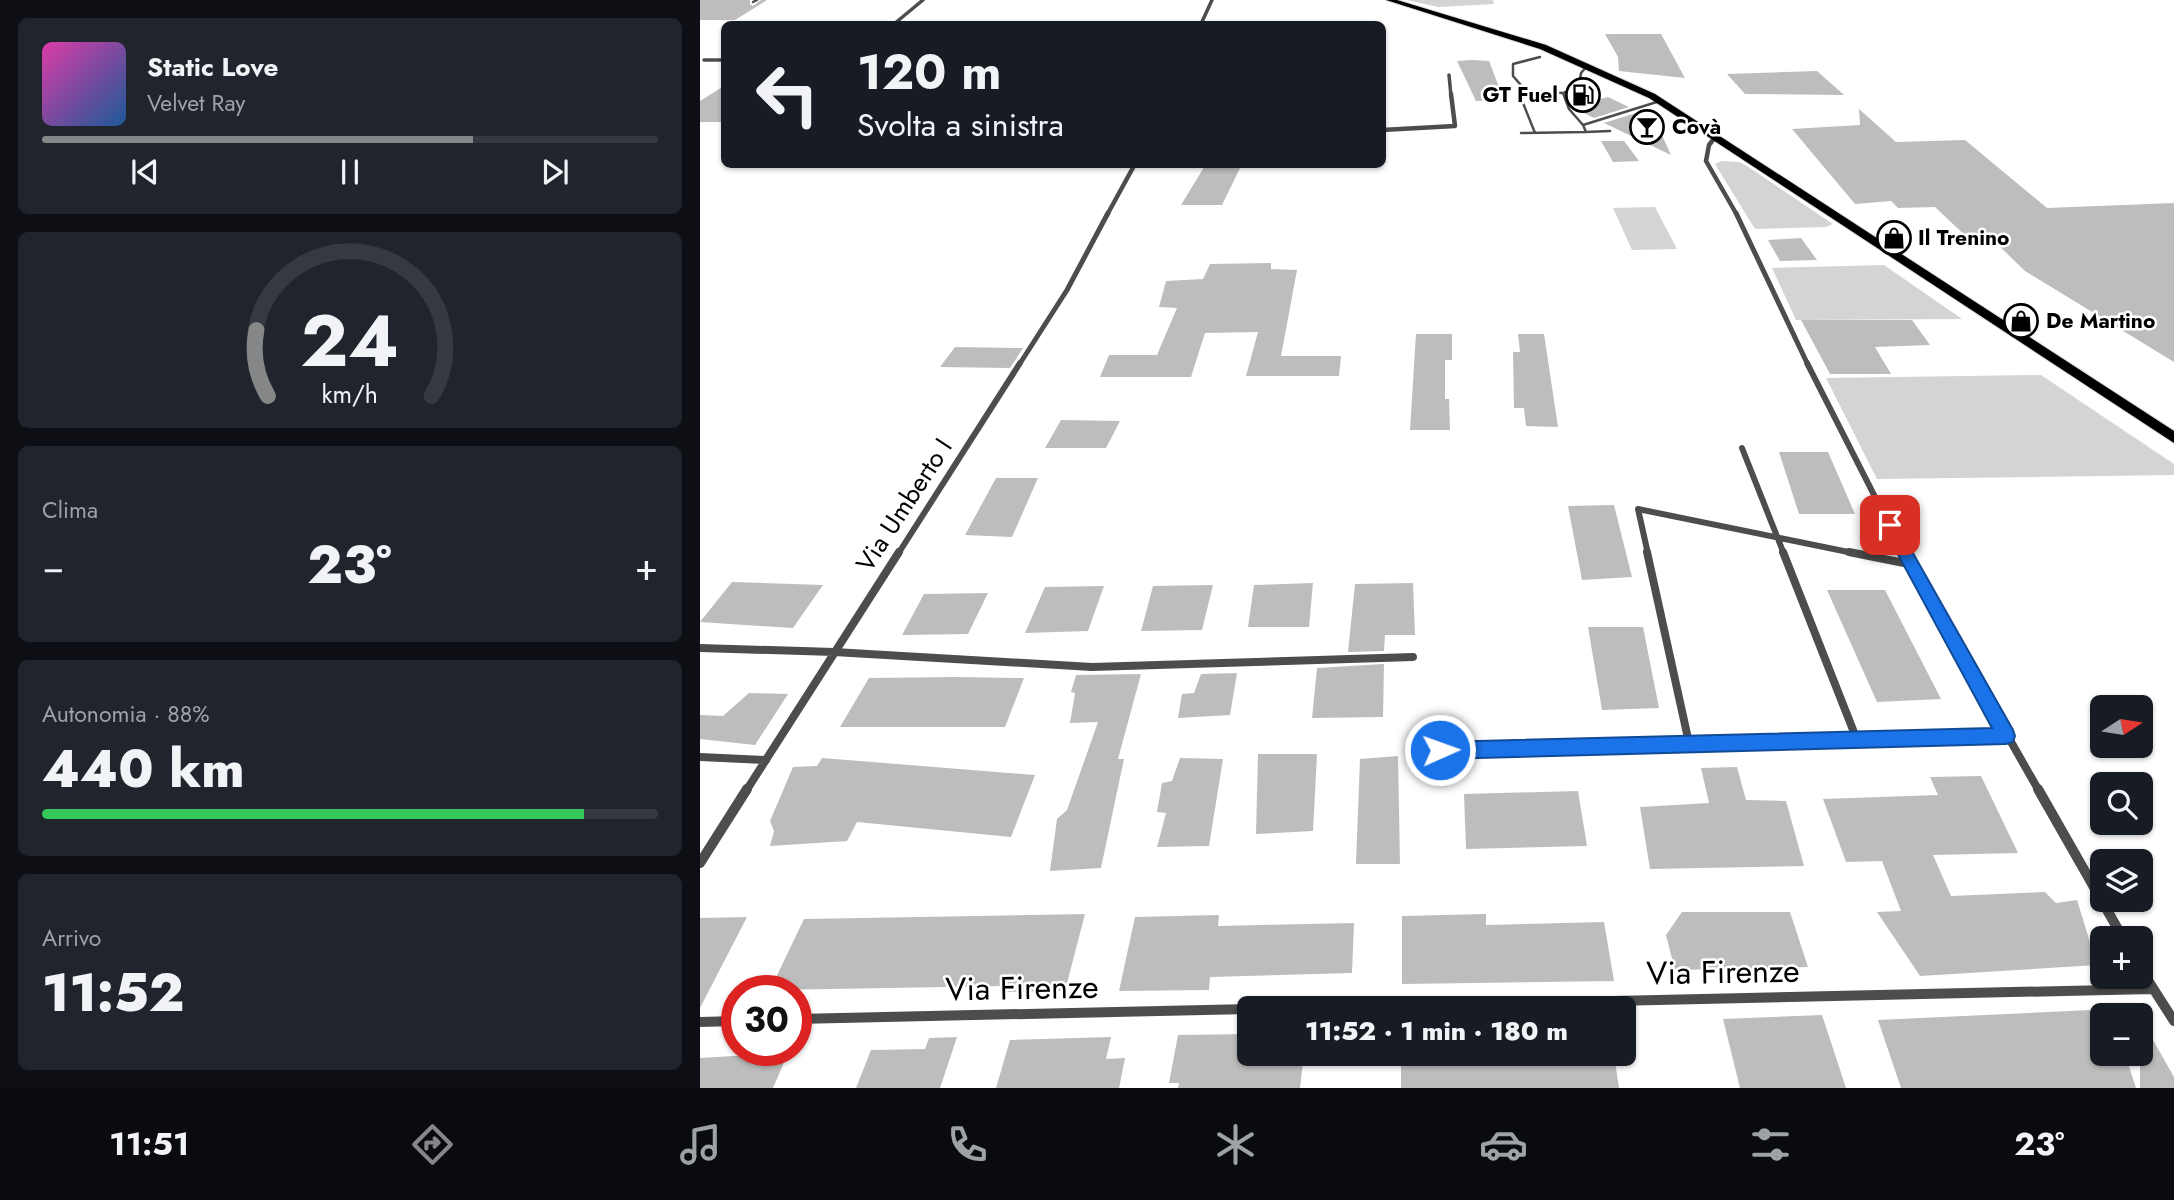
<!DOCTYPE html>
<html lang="it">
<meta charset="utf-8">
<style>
:root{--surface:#171b24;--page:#20242c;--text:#f1f3f6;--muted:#9ea1a6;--line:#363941;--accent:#858687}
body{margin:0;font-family:Jost,sans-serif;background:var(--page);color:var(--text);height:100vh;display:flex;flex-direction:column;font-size:26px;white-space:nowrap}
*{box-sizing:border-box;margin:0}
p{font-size:23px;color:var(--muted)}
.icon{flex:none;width:38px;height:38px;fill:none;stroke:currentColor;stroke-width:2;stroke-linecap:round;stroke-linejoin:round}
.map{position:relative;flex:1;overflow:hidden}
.side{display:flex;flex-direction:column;gap:18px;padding:18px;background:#0d0f14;width:700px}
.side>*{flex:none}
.guide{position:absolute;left:21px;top:21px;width:665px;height:147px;border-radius:10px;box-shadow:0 2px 5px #0004;background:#171b24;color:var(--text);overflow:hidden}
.needle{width:46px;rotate:78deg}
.tools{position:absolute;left:1390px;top:695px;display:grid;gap:14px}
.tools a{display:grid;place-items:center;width:63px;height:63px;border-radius:10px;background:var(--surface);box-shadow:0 2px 5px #0004;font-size:35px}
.speed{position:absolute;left:21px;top:975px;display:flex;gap:14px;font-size:35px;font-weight:700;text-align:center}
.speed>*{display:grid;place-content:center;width:91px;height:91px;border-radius:50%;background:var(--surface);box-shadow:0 2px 5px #0004;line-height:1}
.speed .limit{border:10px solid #d22;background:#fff;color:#111}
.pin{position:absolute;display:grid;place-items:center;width:60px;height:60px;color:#fff;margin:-30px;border-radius:14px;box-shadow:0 4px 10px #0006}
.me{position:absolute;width:77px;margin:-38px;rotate:88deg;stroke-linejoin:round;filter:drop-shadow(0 0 5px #0008)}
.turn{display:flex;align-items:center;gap:24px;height:147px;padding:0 21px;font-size:32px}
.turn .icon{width:91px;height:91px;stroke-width:2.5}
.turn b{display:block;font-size:49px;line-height:60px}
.big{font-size:52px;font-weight:800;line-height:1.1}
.side .widget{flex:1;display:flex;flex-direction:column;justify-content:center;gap:10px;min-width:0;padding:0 24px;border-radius:10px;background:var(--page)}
.side .dial{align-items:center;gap:0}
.dial svg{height:182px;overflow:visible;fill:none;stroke:var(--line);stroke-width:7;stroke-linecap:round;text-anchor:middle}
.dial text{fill:var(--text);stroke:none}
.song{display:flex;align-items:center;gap:21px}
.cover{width:84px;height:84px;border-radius:10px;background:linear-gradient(135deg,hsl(320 70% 55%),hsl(210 70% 35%))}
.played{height:7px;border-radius:4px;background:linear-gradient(90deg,var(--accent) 70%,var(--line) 70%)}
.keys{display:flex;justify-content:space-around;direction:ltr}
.heat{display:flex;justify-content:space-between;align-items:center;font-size:38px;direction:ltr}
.charge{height:10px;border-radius:5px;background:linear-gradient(90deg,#34c759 88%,var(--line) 0)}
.trip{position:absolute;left:537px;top:996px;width:399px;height:70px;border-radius:10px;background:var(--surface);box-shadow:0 2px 5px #0004;font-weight:800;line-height:70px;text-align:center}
.tabs{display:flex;height:112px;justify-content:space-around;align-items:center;background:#090b0e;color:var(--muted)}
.tabs .icon{width:49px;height:49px}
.tabs .current{color:var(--accent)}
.tabs b{font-size:32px;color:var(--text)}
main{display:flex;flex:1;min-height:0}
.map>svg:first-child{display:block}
</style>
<main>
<section class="side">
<div class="widget">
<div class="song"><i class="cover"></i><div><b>Static Love</b><p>Velvet Ray</p></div></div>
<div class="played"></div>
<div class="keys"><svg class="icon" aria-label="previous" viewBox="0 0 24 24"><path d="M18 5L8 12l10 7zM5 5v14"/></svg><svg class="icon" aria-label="pause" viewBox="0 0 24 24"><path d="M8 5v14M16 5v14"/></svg><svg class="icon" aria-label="next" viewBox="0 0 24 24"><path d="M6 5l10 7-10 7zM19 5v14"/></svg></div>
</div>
<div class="widget dial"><svg viewBox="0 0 100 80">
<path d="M14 69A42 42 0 1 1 86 69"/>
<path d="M14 69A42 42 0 0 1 9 40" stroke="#858687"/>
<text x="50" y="56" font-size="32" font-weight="700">24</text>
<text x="50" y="72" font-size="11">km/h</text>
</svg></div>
<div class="widget"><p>Clima</p>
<div class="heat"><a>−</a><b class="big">23°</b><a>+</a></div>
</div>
<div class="widget"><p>Autonomia · 88%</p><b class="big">440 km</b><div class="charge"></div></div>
<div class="widget"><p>Arrivo</p><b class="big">11:52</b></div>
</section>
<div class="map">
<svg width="1474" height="1088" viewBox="0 0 1474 1088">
<rect width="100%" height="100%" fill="#fff"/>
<path fill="#d4d4d4" d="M 707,0 L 793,0 L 794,4 L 738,7 Z
M 1021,161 L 1039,162 L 1047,166 L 1133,224 L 1126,227 L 1055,229 L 1015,164 Z
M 955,207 L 977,249 L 932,250 L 913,208 Z
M 1184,265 L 1262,319 L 1096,320 L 1072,268 Z
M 1341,375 L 1474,464 L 1474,475 L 1177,479 L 1126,378 Z"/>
<path fill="#bdbdbd" d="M 0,0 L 50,0 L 50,4 L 53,6 L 61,0 L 67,0 L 35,20 L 0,20 Z
M 905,34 L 961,34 L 985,78 L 919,71 L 918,57 Z
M 772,60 L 789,61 L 804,100 L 776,101 L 757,61 Z
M 1117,71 L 1144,95 L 1045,94 L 1027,74 Z
M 24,86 L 24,122 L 0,122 L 0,101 Z
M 908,97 L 929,107 L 894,118 L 872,107 Z
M 1159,109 L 1196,142 L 1265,140 L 1347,208 L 1474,203 L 1474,362 L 1325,271 L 1293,240 L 1271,241 L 1235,207 L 1198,208 L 1191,201 L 1155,204 L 1092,129 L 1160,125 Z
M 939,112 L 954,118 L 971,155 L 904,123 Z
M 901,141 L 924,141 L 939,161 L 913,162 Z
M 506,164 L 542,164 L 522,205 L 481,205 Z
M 1101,238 L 1117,260 L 1080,261 L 1068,240 Z
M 571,263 L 571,269 L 597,270 L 581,356 L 641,356 L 639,376 L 546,376 L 558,332 L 505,333 L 491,377 L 400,377 L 409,355 L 457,355 L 477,308 L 459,307 L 466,281 L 503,279 L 510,264 Z
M 1101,320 L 1212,320 L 1230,345 L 1175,347 L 1191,374 L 1130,374 Z
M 716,334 L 752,334 L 752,360 L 745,360 L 745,399 L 749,399 L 750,430 L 710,430 Z
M 818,334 L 844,334 L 858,427 L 826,426 L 824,408 L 814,408 L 813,352 L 820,352 Z
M 255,347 L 323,348 L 310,368 L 240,367 Z
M 361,420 L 420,421 L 406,448 L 345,448 Z
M 1079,452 L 1128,452 L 1155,514 L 1099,514 Z
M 296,478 L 338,478 L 312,537 L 265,535 Z
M 914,505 L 932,577 L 882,580 L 868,506 Z
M 32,582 L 123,585 L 93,628 L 0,622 Z
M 613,583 L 609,627 L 548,627 L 554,585 Z
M 713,583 L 715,635 L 685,635 L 684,651 L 648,652 L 655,584 Z
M 513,585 L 502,630 L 441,631 L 453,586 Z
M 404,586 L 388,631 L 325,633 L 345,587 Z
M 1127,590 L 1185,590 L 1241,699 L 1177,702 Z
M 288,593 L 268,634 L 202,635 L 224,594 Z
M 888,627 L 943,627 L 959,708 L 902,710 Z
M 684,664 L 683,717 L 612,718 L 617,668 Z
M 537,673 L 530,715 L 478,718 L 482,694 L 494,693 L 501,674 Z
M 441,674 L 418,759 L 424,759 L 401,868 L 350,871 L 357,819 L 367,810 L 398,722 L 370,723 L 375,693 L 371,692 L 376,675 Z
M 256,677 L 324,678 L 305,727 L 140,727 L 169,678 Z
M 49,693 L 88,694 L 55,745 L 0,739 L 0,715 L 23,716 Z
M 558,754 L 617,754 L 613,831 L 556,834 Z
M 698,756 L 700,864 L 656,864 L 660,759 Z
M 122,758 L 335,775 L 311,837 L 157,822 L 147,841 L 70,846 L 74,831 L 70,821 L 93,767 L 117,766 Z
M 480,758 L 523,759 L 509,846 L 457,847 L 466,813 L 457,812 L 462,783 L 472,781 Z
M 1037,767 L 1046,800 L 1086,801 L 1104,866 L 950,869 L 940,807 L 1009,803 L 1001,768 Z
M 1281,776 L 1318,853 L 1233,855 L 1251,896 L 1345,892 L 1356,903 L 1377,900 L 1397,965 L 1220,976 L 1177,912 L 1201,911 L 1182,861 L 1146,862 L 1123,799 L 1238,795 L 1230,777 Z
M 878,791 L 887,846 L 766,849 L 764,794 Z
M 982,912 L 1090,912 L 1108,967 L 975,970 L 966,935 Z
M 385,914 L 365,991 L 304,992 L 306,986 L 70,990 L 104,919 Z
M 786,914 L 786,925 L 904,922 L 914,981 L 702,984 L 702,916 Z
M 519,915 L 518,926 L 654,923 L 652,973 L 510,977 L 509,990 L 419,991 L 435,917 Z
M 47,917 L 0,1008 L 0,918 Z
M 1411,1009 L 1413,1015 L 1402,1015 L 1402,1054 L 1425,1054 L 1436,1088 L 1201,1088 L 1178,1020 Z
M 1122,1015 L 1146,1088 L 1040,1088 L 1023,1019 Z
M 1440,1017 L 1474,1077 L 1474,1088 L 1440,1088 Z
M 550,1034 L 550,1054 L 604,1054 L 600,1088 L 478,1088 L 479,1083 L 469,1083 L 478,1035 Z
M 257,1037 L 240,1088 L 156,1088 L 171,1050 L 225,1049 L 229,1038 Z
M 411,1037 L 406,1059 L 425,1058 L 419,1088 L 296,1088 L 310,1040 Z
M 88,1053 L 73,1088 L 0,1088 L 0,1058 Z
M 701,1054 L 914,1054 L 919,1088 L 701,1088 Z"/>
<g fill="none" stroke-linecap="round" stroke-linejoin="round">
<g stroke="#dbdbdb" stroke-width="2">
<path id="primary" d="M 686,0 L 697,0 L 846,45 L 955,94 L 1474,431 L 1474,443 L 949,98 L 840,49 Z"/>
</g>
<path stroke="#4d4d4d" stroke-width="2.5" d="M 53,2 L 57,0
M 888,65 L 881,73 L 879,88 L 863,93 L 869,109 L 883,125 L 960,101
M 826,91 L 813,76 L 813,64 L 840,57
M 886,132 L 910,131
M 821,133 L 886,132 L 883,125
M 835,133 L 821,98 L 826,91 L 863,93"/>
<path stroke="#4d4d4d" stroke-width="3.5" d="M 194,24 L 223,0
M 501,24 L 512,0
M 4,60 L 24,60
M 749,75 L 751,96"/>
<path stroke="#4d4d4d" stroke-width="4.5" d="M 682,130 L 755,126 L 751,94
M 1016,136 L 1009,145 L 1006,161 L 1037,215
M 407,215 L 435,164"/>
<path stroke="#4d4d4d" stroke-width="5" d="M 1036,213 L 1108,365
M 319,365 L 367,290 L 408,213"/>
<path stroke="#4d4d4d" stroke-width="6" d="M 1107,363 L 1204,554
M 1042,448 L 1084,554
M 198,554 L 320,363
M 948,554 L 938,509 L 1158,554"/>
<path stroke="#4d4d4d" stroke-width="8" d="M 947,552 L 989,743
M 1083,552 L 1157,740
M 1149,552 L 1209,564
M 1203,552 L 1339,791
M 0,648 L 134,652 L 392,667 L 713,657
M 740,750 L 1306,736
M 0,757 L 66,760
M 46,791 L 199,552"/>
<path stroke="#4d4d4d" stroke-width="10" d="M 1338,789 L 1423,938
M 0,863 L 47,789
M 1440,968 L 1474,1021
M 595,1008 L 1452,989
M 96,1019 L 550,1009
M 0,1022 L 37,1021"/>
<use href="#primary" fill="#000" fill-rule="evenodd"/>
</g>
<path fill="#1a73e8" stroke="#114b97" stroke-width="2" d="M 1190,519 L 1197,525 L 1313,730 L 1315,736 L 1313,742 L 1306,744 L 740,759 L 733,756 L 730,750 L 733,744 L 740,742 L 1292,728 L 1182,525 Z"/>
<defs>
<g id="fuel-ring" transform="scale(1.75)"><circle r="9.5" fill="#fff" stroke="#000" stroke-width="1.5"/><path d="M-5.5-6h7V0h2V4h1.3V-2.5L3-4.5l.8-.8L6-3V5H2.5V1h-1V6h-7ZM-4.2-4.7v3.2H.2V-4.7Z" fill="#000"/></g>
<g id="bar-ring" transform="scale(1.75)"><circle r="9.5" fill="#fff" stroke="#000" stroke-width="1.5"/><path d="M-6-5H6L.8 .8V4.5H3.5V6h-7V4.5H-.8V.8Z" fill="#000"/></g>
<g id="shop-ring" transform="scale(1.75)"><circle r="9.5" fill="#fff" stroke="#000" stroke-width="1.5"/><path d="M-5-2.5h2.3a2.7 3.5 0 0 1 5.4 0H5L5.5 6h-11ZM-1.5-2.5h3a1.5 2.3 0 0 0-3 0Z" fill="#000"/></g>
</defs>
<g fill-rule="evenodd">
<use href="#fuel-ring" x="883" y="95"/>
<use href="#bar-ring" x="947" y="127"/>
<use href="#shop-ring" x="1194" y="238"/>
<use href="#shop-ring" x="1321" y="321"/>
</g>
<g text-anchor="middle" stroke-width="5" stroke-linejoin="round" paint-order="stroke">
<g font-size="21" font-weight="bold" fill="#000" stroke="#fff" text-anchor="start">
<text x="858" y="102" text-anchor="end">GT Fuel</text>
<text x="972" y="134">Covà</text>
<text x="1218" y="245">Il Trenino</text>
<text x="1346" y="328">De Martino</text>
</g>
<g font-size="26" fill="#000" stroke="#fff">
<text transform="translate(204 505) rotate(-57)" y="9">Via Umberto I</text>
</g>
<g font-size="32" fill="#000" stroke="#fff">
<text transform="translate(1023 972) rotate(-1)" y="11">Via Firenze</text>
<text transform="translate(322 988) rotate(-1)" y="11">Via Firenze</text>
</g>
</g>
</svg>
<div class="tools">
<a><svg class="needle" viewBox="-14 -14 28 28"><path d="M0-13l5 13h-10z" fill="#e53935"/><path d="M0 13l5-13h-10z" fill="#9ea1a6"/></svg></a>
<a><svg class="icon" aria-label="search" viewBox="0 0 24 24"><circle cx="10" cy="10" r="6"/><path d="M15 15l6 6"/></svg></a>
<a><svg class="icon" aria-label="layers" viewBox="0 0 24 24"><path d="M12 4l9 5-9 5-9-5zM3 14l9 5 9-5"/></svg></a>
<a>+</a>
<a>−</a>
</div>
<div class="speed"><div class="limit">30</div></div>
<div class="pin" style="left:1190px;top:525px;background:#d93025"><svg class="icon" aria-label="arrive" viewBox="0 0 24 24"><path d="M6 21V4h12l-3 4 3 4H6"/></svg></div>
<svg class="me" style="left:740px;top:750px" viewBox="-20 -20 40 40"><circle r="17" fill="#1a73e8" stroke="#fff" stroke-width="3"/><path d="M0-11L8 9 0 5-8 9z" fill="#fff"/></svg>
<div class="trip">11:52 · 1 min · 180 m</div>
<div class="guide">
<div class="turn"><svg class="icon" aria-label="left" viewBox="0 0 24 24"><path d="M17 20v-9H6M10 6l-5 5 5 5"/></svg><div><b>120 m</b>Svolta a sinistra</div></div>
</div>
</div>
</main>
<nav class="tabs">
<b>11:51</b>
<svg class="icon current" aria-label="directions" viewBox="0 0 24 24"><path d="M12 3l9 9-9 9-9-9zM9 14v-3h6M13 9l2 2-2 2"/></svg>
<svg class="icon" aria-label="music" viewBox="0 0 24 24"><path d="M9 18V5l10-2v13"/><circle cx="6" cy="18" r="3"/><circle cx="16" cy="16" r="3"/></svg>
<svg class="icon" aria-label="phone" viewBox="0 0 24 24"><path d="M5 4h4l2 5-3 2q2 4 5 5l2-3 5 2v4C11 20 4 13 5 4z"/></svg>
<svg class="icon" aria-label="climate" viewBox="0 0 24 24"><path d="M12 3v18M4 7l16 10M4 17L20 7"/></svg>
<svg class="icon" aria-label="car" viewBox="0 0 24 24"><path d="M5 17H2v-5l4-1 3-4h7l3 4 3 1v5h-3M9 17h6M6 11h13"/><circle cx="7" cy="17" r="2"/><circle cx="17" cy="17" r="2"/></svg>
<svg class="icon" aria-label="filters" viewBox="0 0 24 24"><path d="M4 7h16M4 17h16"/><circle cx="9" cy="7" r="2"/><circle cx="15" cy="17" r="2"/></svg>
<b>23°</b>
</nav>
